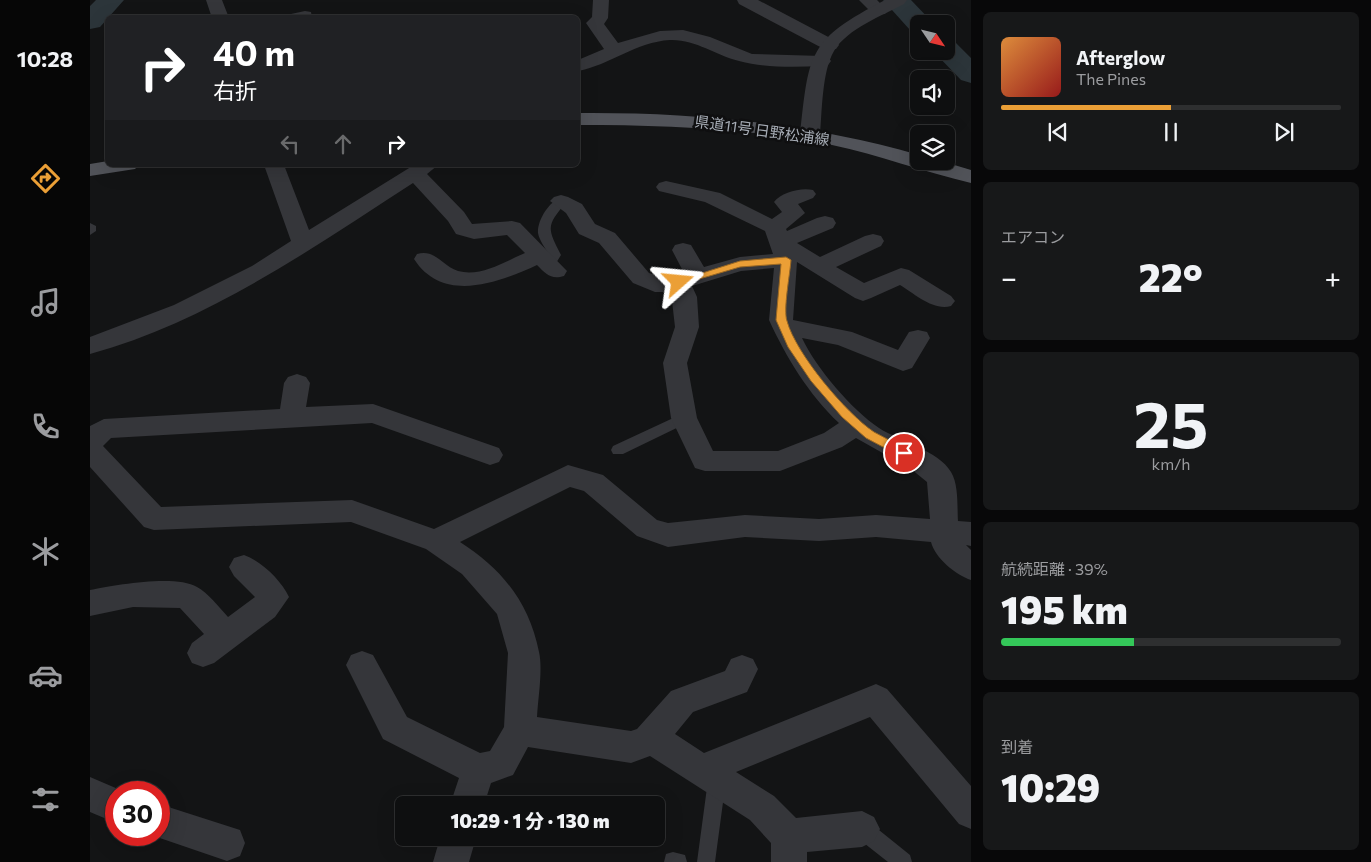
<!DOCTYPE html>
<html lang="ja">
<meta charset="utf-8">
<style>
:root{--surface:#0e0f10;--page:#171819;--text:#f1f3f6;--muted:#9b9c9f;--line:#2e2f30;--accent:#eb9f36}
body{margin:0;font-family:Commissioner,"Noto Sans JP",sans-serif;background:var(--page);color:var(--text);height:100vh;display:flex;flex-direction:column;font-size:19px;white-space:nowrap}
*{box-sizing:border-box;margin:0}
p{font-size:16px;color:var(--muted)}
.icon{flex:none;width:28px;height:28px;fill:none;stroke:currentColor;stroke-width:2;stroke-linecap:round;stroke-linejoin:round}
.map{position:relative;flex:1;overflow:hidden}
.drawer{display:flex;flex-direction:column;gap:12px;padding:12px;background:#080809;width:400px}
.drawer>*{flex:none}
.banner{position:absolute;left:15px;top:15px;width:475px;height:152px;border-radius:8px;box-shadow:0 5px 20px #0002,0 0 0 1px var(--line);background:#202124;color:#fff;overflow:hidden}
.needle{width:32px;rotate:125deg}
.fabs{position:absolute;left:820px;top:15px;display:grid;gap:10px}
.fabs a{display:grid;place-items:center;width:45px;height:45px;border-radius:8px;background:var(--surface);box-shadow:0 5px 20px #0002,0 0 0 1px var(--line);font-size:25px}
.speed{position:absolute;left:15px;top:781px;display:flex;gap:10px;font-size:25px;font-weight:700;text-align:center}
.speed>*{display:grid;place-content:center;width:65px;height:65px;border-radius:50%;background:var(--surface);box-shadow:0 5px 20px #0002,0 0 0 1px var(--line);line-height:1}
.speed .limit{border:8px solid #d22;background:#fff;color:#111}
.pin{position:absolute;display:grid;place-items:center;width:42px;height:42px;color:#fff;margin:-21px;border:2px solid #fff;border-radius:50%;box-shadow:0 1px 5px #0007}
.me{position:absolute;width:55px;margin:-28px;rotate:72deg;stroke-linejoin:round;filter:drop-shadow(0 0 4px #0008)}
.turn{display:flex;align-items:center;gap:18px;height:105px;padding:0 25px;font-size:22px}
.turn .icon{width:65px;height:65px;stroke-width:2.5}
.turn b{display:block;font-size:35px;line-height:42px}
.lanes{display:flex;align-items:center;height:48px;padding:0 25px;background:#0003;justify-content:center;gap:25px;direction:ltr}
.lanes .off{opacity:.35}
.big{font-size:38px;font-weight:800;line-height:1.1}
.drawer .widget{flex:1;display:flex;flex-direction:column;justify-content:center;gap:8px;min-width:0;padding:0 18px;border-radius:8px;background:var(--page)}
.drawer .dial{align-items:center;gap:0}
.dial b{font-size:65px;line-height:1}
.song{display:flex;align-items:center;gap:15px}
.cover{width:60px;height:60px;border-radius:8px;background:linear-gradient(135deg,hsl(30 70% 55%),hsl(0 70% 35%))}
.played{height:5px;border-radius:2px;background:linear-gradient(90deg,var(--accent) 50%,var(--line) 50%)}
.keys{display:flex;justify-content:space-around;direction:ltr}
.heat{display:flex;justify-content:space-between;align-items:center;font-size:28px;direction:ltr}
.charge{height:8px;border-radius:4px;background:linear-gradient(90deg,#34c759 39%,var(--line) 0)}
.trip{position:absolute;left:305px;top:796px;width:270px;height:50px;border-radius:8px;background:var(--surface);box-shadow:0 5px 20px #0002,0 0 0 1px var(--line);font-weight:800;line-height:50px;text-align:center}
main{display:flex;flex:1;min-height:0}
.tabs{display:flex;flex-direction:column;width:90px;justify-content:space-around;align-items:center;background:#060606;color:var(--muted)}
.tabs .icon{width:35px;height:35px}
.tabs .selected{color:var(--accent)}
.tabs b{font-size:22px;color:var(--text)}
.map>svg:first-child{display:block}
</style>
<main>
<nav class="tabs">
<b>10:28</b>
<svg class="icon selected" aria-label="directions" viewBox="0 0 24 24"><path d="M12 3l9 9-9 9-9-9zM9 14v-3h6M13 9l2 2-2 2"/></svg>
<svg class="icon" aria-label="music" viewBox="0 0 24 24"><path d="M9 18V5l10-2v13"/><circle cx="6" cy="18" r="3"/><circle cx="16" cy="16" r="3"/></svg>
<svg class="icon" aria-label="phone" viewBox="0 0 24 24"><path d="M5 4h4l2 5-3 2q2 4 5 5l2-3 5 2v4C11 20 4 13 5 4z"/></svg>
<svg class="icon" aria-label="climate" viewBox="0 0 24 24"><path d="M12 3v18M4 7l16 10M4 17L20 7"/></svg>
<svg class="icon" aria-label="car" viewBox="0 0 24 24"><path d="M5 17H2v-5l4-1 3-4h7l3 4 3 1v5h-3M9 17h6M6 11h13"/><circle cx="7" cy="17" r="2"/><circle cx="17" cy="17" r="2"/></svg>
<svg class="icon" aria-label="filters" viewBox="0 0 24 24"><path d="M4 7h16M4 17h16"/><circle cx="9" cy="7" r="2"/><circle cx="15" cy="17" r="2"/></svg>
</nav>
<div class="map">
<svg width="881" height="862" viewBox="0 0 881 862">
<rect width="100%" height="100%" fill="#131415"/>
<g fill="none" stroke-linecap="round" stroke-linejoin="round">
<path fill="#2c353a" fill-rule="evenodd" d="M 6,0 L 34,0 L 10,27 L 0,29 L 0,6 Z
M 793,0 L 821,0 L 844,24 L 829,24 L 829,32 L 820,30 Z
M 856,41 L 866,43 L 881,58 L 881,83 L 871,80 L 843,51 L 856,51 Z"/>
<path fill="#35363a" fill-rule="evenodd" d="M 471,198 L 477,201 C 457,226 456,226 471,255 L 463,268 L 459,269 L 453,265 L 459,255 C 456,249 449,240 448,233 C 447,221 459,201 471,198 Z
M 0,223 L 6,226 L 6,231 L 0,235 Z
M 594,413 L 599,414 L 601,418 L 599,422 L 533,454 L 523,454 L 521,450 L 523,446 Z
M 627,771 L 633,774 L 636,780 L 625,862 L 607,862 L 618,780 L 621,774 Z
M 772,820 L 779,822 L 820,855 L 822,862 L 798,862 L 765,836 L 763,829 L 765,822 Z
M 583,852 L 595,855 L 597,862 L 574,862 L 576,854 Z"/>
<path fill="#35363a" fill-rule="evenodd" d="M 116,0 L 132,0 L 139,18 L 122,18 Z
M 503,0 L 519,0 L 518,18 L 514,24 L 528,43 L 570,31 L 593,30 L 620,37 L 662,54 L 732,56 L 738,57 L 741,61 L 738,65 L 732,66 C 704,67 676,68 649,61 C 625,55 605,39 580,40 C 546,42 520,65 488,71 L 488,60 L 514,49 L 496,23 L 502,17 Z
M 647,0 L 668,0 L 746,41 L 749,45 L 746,49 L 734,49 L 649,4 Z
M 769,0 L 787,0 L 797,10 L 795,14 L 783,14 Z
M 215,11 L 221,12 L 222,18 L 199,18 L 201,14 Z
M 174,165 L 194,165 L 219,230 L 324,165 L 348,165 L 337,174 L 374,212 L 382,224 L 422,221 L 430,223 L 477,271 L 474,276 C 461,280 456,274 447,265 C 408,283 353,304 324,259 L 327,254 C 346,249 352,266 368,271 C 391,277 414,262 435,253 L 417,235 L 384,239 L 366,234 L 358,221 L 323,183 C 221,249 119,321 0,354 L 0,337 L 84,305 L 162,266 L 201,241 Z
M 576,181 L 630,193 L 682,219 L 692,212 L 684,202 C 691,192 712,187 723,190 L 726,194 L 723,198 L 708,204 L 715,213 L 696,229 L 697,231 L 727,218 L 735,216 L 743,218 L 746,223 L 743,228 L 707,243 L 730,257 L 775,236 L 783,234 L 791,236 L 794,241 L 791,246 L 746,267 L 774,283 L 811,268 L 819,270 L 861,296 L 865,301 L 861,306 C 843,311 825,294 810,285 L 781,298 L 773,301 L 765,298 L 707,262 L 703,320 L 762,332 L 808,350 L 819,332 L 828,330 L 837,332 L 840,338 L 822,368 L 813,371 L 748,345 L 712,338 C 726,368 762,410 789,428 C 809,441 849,451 861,472 C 869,485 867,507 868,521 L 881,522 L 881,546 L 876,545 L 881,550 L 881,580 C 866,575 845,558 841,542 L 786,537 L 729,541 L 655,537 L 578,547 L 547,536 L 494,491 L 480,487 L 370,542 C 412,569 439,602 449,652 C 453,669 448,698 447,717 L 541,731 L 547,729 L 581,691 L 635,671 L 641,659 L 652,655 L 663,659 L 668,669 L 657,692 L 603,712 L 585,734 L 614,753 L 786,684 L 797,689 L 881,786 L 881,829 L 869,824 L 780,717 L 646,772 L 684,796 L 706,818 L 772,811 L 784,817 L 790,829 L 784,841 L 772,847 L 717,852 L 717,862 L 681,862 L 681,843 L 660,820 L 560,756 L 541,763 L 438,747 L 423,775 L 401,783 L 394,805 L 360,805 L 369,778 L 293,739 L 256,665 L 261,655 L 272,651 L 283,655 L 317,717 L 390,753 L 400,751 L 414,727 L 418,653 L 407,614 L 372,574 L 336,549 L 261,522 L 64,530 L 54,527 L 0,467 L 0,426 L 14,419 L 190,409 L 194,383 L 198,377 L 207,374 L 216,377 L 220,383 L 216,407 L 283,404 L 409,448 L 413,455 L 409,462 L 400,465 L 282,423 L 21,438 L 13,446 L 71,507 L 262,500 L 344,529 L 478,465 L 513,475 L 567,520 L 578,523 L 655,515 L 729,519 L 786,515 L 840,519 L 837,482 L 821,469 L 766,438 L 752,447 L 690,471 L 615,471 L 605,468 L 581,418 L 573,363 L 585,327 L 581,292 L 565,292 L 543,283 L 509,243 L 489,234 L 476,213 L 460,201 L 464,197 L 471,195 L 478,197 L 492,204 L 505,224 L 525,233 L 559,273 L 575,278 L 594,273 L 582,250 L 585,245 L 593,243 L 601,245 L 614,267 L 650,257 L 683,254 L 675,231 L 615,202 L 569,191 L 566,187 L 569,183 ZM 684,268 L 679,320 C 696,357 719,395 749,423 L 734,433 L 688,451 L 623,451 L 607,418 L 597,363 L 609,327 L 607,297 L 602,286 L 651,271 Z
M 154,555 C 171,561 191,580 199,597 L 185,617 L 124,663 L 113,667 L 102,663 L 97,653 L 102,643 L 114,634 L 90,608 L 43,607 L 0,616 L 0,590 C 24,585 86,574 107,587 C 118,593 129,607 138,617 L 165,597 L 144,576 L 139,567 L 144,558 Z
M 0,777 L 35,792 L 26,792 L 26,823 L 0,812 Z
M 69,804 L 150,830 L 155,843 L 150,856 L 137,861 L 61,835 L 69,835 Z
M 350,838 L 386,838 L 379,862 L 343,862 Z"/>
<path fill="#35363a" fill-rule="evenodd" d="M 795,0 L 817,0 L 814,4 C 792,16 758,28 744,51 C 732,71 732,112 730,135 L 727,139 L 720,141 L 713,139 L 710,135 C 719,52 718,40 795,0 Z"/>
<path fill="#515359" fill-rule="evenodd" d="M 488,113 C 604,112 717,123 829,155 L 829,161 L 851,161 L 881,170 L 881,183 C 834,172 789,155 742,145 C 658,128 573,125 488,125 Z
M 18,161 L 18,165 L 49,165 L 45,169 L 0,176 L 0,164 Z"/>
</g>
<path fill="#eb9f36" stroke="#996723" d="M 696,257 L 701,260 C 700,274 693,310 697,321 C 706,354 756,413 784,432 C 795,438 807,444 818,450 L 818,456 L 810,456 L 776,438 L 752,417 L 721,381 L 698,347 L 686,320 L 691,264 L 650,267 L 589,285 L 584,282 L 650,261 Z"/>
<g text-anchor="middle" stroke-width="5" stroke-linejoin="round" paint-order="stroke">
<g font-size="15" fill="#a6acb5" stroke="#0f0f10">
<text transform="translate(672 131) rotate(8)" y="5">県道11号 日野松浦線</text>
</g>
</g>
</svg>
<div class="fabs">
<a><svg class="needle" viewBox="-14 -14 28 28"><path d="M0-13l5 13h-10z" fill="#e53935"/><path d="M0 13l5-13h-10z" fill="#9b9c9f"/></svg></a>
<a><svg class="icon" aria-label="sound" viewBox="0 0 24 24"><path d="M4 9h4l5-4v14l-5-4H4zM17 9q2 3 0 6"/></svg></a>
<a><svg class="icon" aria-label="layers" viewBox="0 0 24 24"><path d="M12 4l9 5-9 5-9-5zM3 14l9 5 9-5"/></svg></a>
</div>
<div class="speed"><div class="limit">30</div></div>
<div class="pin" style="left:814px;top:453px;background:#d93025"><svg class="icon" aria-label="arrive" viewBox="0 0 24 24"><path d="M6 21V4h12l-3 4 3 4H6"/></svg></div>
<svg class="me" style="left:589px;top:282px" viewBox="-20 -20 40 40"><path d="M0-17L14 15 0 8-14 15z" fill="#eb9f36" stroke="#fff" stroke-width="4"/></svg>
<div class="trip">10:29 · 1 分 · 130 m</div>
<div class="banner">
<div class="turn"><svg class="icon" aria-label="right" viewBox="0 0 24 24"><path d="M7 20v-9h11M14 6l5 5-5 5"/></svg><div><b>40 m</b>右折</div></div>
<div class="lanes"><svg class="icon off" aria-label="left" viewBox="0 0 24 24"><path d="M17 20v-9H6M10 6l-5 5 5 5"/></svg><svg class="icon off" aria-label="ahead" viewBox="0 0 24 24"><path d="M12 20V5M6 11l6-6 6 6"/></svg><svg class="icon" aria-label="right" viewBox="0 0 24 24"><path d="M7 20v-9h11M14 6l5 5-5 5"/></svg></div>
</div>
</div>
<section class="drawer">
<div class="widget">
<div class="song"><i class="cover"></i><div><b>Afterglow</b><p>The Pines</p></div></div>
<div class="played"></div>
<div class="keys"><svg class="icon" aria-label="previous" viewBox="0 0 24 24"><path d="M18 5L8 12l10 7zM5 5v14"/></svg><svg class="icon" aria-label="pause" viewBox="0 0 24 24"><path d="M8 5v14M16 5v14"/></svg><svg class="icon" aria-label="next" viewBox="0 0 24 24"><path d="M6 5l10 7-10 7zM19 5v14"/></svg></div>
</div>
<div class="widget"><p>エアコン</p>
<div class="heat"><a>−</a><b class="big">22°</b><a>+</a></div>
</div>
<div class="widget dial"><b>25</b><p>km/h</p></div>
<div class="widget"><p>航続距離 · 39%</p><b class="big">195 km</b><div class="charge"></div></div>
<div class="widget"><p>到着</p><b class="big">10:29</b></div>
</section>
</main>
